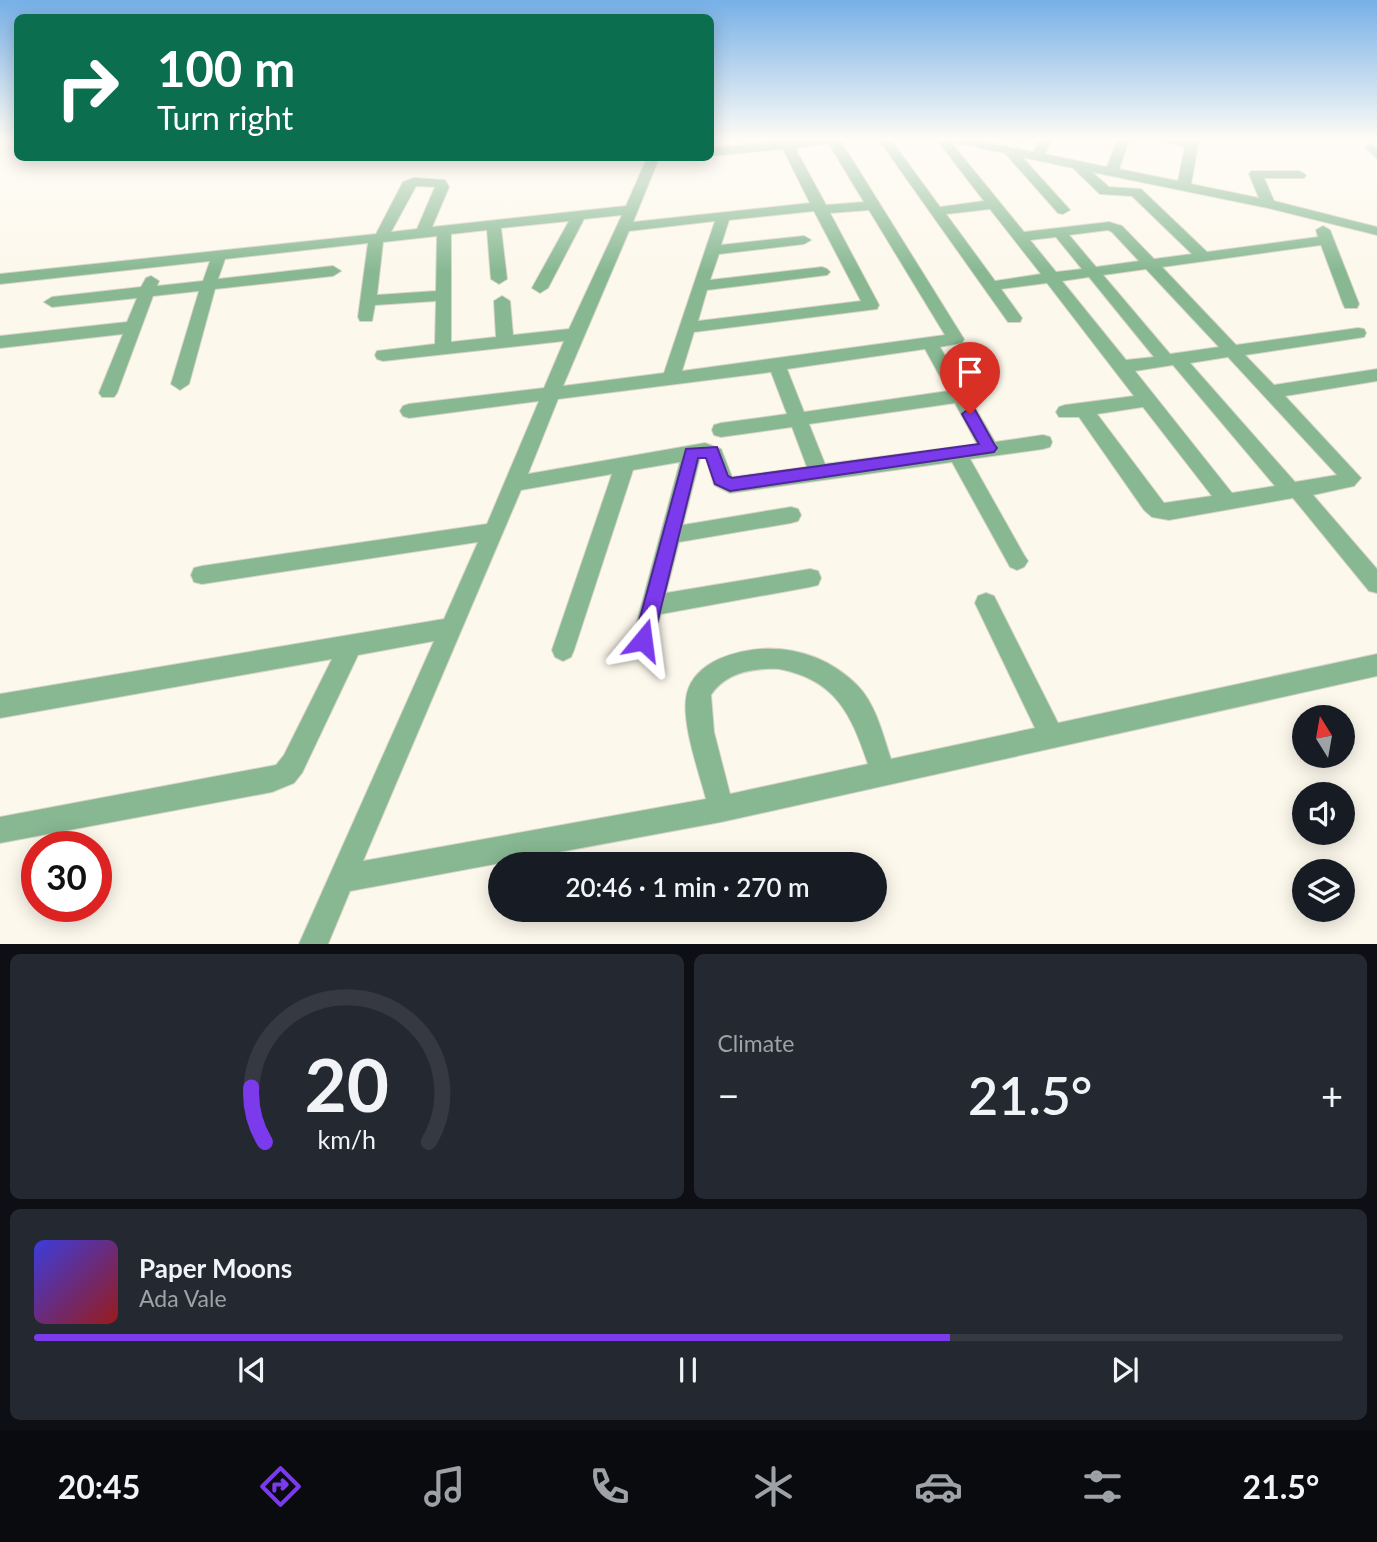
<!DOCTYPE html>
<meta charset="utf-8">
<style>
:root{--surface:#171b24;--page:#242831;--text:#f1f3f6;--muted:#9ea1a6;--line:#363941;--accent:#7c3aed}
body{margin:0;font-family:Lato,sans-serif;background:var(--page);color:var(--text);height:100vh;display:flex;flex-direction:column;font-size:26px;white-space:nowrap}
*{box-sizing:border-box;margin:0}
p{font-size:23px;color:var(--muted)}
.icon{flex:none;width:38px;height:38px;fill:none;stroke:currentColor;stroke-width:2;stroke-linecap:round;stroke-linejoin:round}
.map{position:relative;height:944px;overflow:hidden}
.details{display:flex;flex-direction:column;gap:10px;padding:10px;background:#0d0f14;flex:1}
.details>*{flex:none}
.top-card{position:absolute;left:14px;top:14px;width:700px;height:147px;border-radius:10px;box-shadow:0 4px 18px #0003;background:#0b6e4f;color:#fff;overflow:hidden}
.needle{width:46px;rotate:349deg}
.tools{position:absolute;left:1292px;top:705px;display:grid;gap:14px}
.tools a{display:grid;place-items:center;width:63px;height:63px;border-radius:50%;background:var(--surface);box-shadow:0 4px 18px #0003;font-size:35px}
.speed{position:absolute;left:21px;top:831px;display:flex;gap:14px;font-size:35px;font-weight:700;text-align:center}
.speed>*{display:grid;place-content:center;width:91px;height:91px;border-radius:50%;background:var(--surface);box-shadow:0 4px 18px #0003;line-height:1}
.speed .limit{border:10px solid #d22;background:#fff;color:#111}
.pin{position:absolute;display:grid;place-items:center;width:60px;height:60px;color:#fff;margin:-72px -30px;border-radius:50% 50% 50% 0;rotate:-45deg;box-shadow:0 0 7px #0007}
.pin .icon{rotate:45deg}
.me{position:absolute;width:77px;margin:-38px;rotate:16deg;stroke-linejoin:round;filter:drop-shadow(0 0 5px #0008)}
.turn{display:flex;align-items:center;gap:24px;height:147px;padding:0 28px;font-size:32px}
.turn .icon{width:91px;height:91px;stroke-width:2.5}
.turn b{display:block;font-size:49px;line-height:60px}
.big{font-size:52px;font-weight:600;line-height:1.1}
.details .card{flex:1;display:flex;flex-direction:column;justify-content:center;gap:10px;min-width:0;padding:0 24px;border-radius:10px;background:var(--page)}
.details .dial{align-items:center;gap:0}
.dial svg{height:182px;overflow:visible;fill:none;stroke:var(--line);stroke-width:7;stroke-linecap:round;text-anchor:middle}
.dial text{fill:var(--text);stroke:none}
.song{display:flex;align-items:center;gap:21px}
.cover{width:84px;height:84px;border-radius:10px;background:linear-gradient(135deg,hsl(240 70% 55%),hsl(0 70% 35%))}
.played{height:7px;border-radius:4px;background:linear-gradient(90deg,var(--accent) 70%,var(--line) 70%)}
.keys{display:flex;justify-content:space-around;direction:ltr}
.heat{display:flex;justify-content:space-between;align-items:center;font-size:38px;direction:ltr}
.details .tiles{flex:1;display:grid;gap:10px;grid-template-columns:1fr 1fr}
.card:last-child{grid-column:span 2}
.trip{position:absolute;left:488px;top:852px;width:399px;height:70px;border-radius:35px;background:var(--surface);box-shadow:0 4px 18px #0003;font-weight:600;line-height:70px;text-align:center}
.dock{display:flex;height:112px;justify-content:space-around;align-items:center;background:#090b0e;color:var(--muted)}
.dock .icon{width:49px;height:49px}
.dock .active{color:var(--accent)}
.dock b{font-size:32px;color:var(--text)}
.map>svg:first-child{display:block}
</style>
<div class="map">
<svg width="1377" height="944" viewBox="0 0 1377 944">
<rect width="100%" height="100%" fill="#fdf8ec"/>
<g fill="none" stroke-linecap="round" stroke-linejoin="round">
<g stroke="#d9d4c8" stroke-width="2">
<path id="minor" d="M 787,140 L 840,140 L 964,339 L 962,343 L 940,347 L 995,442 L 1043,435 L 1050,437 L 1052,442 L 1050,447 L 1043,449 L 970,459 L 1024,555 L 1028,561 L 1024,567 L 1017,570 L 1010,567 L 952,462 L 730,493 L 714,485 L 706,458 L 700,458 L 683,525 L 791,507 L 798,509 L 801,515 L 798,521 L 791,523 L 679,542 L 666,593 L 810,569 L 818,571 L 821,578 L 818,585 L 810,587 L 661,614 L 651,647 L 643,650 L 635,647 L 632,640 L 680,462 L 633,470 L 574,650 L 571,657 L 563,661 L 555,657 L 552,650 L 612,474 L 521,490 L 363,861 L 706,799 C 699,772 680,720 687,693 C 691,677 704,666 719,659 C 766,639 821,648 858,686 C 876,705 883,735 891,759 L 1035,728 L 975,603 L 978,596 L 986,593 L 994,596 L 1058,723 L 1377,654 L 1377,676 L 721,822 L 350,891 L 328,944 L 299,944 L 434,641 L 358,655 L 302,773 L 294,783 L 272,792 L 0,843 L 0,817 L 276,765 L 284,755 L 332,659 L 0,718 L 0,694 L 444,619 L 478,542 L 202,584 L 194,582 L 191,575 L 194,568 L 202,566 L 487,524 L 539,401 L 409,418 L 403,416 L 400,411 L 403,406 L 409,404 L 544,388 L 564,341 L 383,361 L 377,359 L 375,355 L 377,351 L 435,344 L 436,301 L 375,305 L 372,321 L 360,321 L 358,317 L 368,243 L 225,259 L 218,279 L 333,266 L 341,271 L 333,276 L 215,289 L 189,384 L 180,390 L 171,384 L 199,291 L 153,296 L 117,393 L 114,397 L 102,397 L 99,393 L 123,334 L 0,348 L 0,336 L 127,322 L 137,298 L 52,307 L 44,302 L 52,297 L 141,287 L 146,278 L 151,276 L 159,281 L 157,286 L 203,281 L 210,261 L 0,284 L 0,274 L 376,234 L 403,182 L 414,178 L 445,180 L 449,187 L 432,227 L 626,206 L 647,158 L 659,158 L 633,222 L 810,203 L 783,149 L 710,156 L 710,148 ZM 829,144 L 864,202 L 826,205 L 795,148 ZM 416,186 L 435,187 L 417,229 L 391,232 ZM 869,210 L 945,335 L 682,371 L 694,332 L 877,309 L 879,305 L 830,213 ZM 814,211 L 861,301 L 698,321 L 707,290 L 827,275 L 830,272 L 827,269 L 822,267 L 710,280 L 719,254 L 804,244 L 811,240 L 804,236 L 721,245 L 729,220 ZM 622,215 L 569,329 L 513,335 L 510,301 L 502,296 L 494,301 L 496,337 L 451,342 L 451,234 L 487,230 L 491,279 L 499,284 L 507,279 L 501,228 L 569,221 L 532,288 L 540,293 L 548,288 L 584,219 ZM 715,221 L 664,373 L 563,386 L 629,231 ZM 437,236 L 436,291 L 377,295 L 383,242 ZM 925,349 L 948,391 L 804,412 L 787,369 ZM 771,372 L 787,414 L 721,423 L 714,425 L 712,430 L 714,435 L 721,437 L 792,427 L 807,467 L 732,477 L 721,449 L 705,443 L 528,474 L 558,399 ZM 955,403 L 977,444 L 825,464 L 809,424 ZM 779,669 C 836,680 851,714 868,764 L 730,794 L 714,732 L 711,695 C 726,672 754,668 779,669 Z
M 879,140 L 891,140 L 940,207 L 984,201 L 937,140 L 949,140 L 1024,232 L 1109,222 L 1122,226 L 1154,259 L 1192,254 L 1132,196 L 1100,194 L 1073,168 L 1022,157 L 1070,210 L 1063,214 L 1058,213 L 1005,153 L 955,143 L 953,140 L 975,140 L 1034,152 L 1039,140 L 1051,140 L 1045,154 L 1107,167 L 1117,140 L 1129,140 L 1119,169 L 1178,181 L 1185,147 L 1161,140 L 1199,140 L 1191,184 L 1259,198 L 1249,174 L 1251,171 L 1299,171 L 1306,175 L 1304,178 L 1264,178 L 1274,201 L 1377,227 L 1377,235 L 1268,208 L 1092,172 L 1109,187 L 1141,189 L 1207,252 L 1318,237 L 1316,230 L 1323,226 L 1330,230 L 1359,304 L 1357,308 L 1345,308 L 1343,304 L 1321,245 L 1162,267 L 1236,345 L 1358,328 L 1364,329 L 1366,333 L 1364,337 L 1358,338 L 1245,355 L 1274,385 L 1377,369 L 1377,381 L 1285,396 L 1361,478 L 1354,486 L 1313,495 L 1377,569 L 1377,593 L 1369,591 L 1293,498 L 1169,520 L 1152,517 L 1144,510 L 1079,417 L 1059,417 L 1056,412 L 1059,407 L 1065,405 L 1134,396 L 1047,283 L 1001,289 L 1022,318 L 1020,322 L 1008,322 ZM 990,209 L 1041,274 L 995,281 L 946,214 ZM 1108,230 L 1112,232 L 1139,261 L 1096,267 L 1069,235 ZM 1056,237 L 1082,269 L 1056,272 L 1030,240 ZM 1146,269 L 1219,347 L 1170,354 L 1103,275 ZM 1089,277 L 1154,357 L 1126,360 L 1062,281 ZM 1228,357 L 1337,475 L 1295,482 L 1190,363 ZM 1173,365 L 1275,486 L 1232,493 L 1135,371 ZM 1143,407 L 1212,496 L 1164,503 L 1097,414 Z
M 1371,144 L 1377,147 L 1377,158 L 1365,148 Z"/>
</g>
<use href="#minor" fill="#87b892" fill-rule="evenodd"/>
</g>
<linearGradient id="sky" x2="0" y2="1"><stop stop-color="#76b0e7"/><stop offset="0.51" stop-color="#fefcf6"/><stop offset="1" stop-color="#fefcf6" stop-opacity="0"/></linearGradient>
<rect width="1377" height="272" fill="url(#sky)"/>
<path fill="#7c3aed" stroke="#51269a" stroke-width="2" d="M 970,408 L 975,410 L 994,444 L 997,448 L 994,452 L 730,491 L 715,484 L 706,458 L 698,458 L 653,640 L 650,646 L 643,649 L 637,646 L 634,640 L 686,449 L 717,447 L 728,476 L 732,478 L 979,444 L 962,414 Z"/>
</svg>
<div class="tools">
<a><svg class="needle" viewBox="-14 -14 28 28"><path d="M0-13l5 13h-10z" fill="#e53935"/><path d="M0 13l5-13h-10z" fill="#9ea1a6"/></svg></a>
<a><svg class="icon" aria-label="sound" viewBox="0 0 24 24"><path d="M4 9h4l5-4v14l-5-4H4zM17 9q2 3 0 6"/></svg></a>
<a><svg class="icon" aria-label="layers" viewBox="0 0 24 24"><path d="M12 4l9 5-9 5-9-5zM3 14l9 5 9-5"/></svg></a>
</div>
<div class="speed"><div class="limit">30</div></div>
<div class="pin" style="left:970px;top:414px;background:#d93025"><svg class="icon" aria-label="arrive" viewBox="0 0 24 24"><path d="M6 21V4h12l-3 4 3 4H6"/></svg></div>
<svg class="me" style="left:643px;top:640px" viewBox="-20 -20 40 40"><path d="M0-17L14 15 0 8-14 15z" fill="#7c3aed" stroke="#fff" stroke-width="4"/></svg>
<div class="trip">20:46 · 1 min · 270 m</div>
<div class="top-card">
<div class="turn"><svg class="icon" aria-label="right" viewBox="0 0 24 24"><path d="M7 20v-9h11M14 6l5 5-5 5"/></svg><div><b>100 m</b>Turn right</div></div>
</div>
</div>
<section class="details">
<div class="tiles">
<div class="card dial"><svg viewBox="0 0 100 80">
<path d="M14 69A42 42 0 1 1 86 69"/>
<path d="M14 69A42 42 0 0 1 8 45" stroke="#7c3aed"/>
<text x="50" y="56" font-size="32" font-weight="700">20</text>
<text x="50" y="72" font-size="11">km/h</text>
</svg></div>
<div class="card"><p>Climate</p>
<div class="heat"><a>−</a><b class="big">21.5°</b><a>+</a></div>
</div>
<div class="card">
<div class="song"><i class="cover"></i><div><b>Paper Moons</b><p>Ada Vale</p></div></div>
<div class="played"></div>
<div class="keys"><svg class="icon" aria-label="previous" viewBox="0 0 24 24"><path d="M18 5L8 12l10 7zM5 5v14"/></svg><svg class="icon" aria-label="pause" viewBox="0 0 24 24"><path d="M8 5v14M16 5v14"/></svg><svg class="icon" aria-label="next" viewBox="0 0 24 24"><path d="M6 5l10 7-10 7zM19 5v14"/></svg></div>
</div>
</div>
</section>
<nav class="dock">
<b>20:45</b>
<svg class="icon active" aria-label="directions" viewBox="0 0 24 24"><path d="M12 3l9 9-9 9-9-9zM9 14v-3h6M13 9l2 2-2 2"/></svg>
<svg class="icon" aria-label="music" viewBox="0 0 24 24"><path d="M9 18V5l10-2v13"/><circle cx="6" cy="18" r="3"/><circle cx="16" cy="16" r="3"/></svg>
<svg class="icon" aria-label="phone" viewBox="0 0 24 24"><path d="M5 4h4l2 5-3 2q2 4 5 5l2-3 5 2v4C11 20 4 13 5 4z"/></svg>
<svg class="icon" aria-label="climate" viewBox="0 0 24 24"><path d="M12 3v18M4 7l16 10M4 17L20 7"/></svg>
<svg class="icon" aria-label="car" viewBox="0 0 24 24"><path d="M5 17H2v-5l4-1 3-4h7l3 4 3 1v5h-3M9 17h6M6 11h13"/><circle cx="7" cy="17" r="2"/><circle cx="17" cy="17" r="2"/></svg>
<svg class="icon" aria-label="filters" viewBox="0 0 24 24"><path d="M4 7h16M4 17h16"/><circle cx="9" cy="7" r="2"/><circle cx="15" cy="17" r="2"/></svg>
<b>21.5°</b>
</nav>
